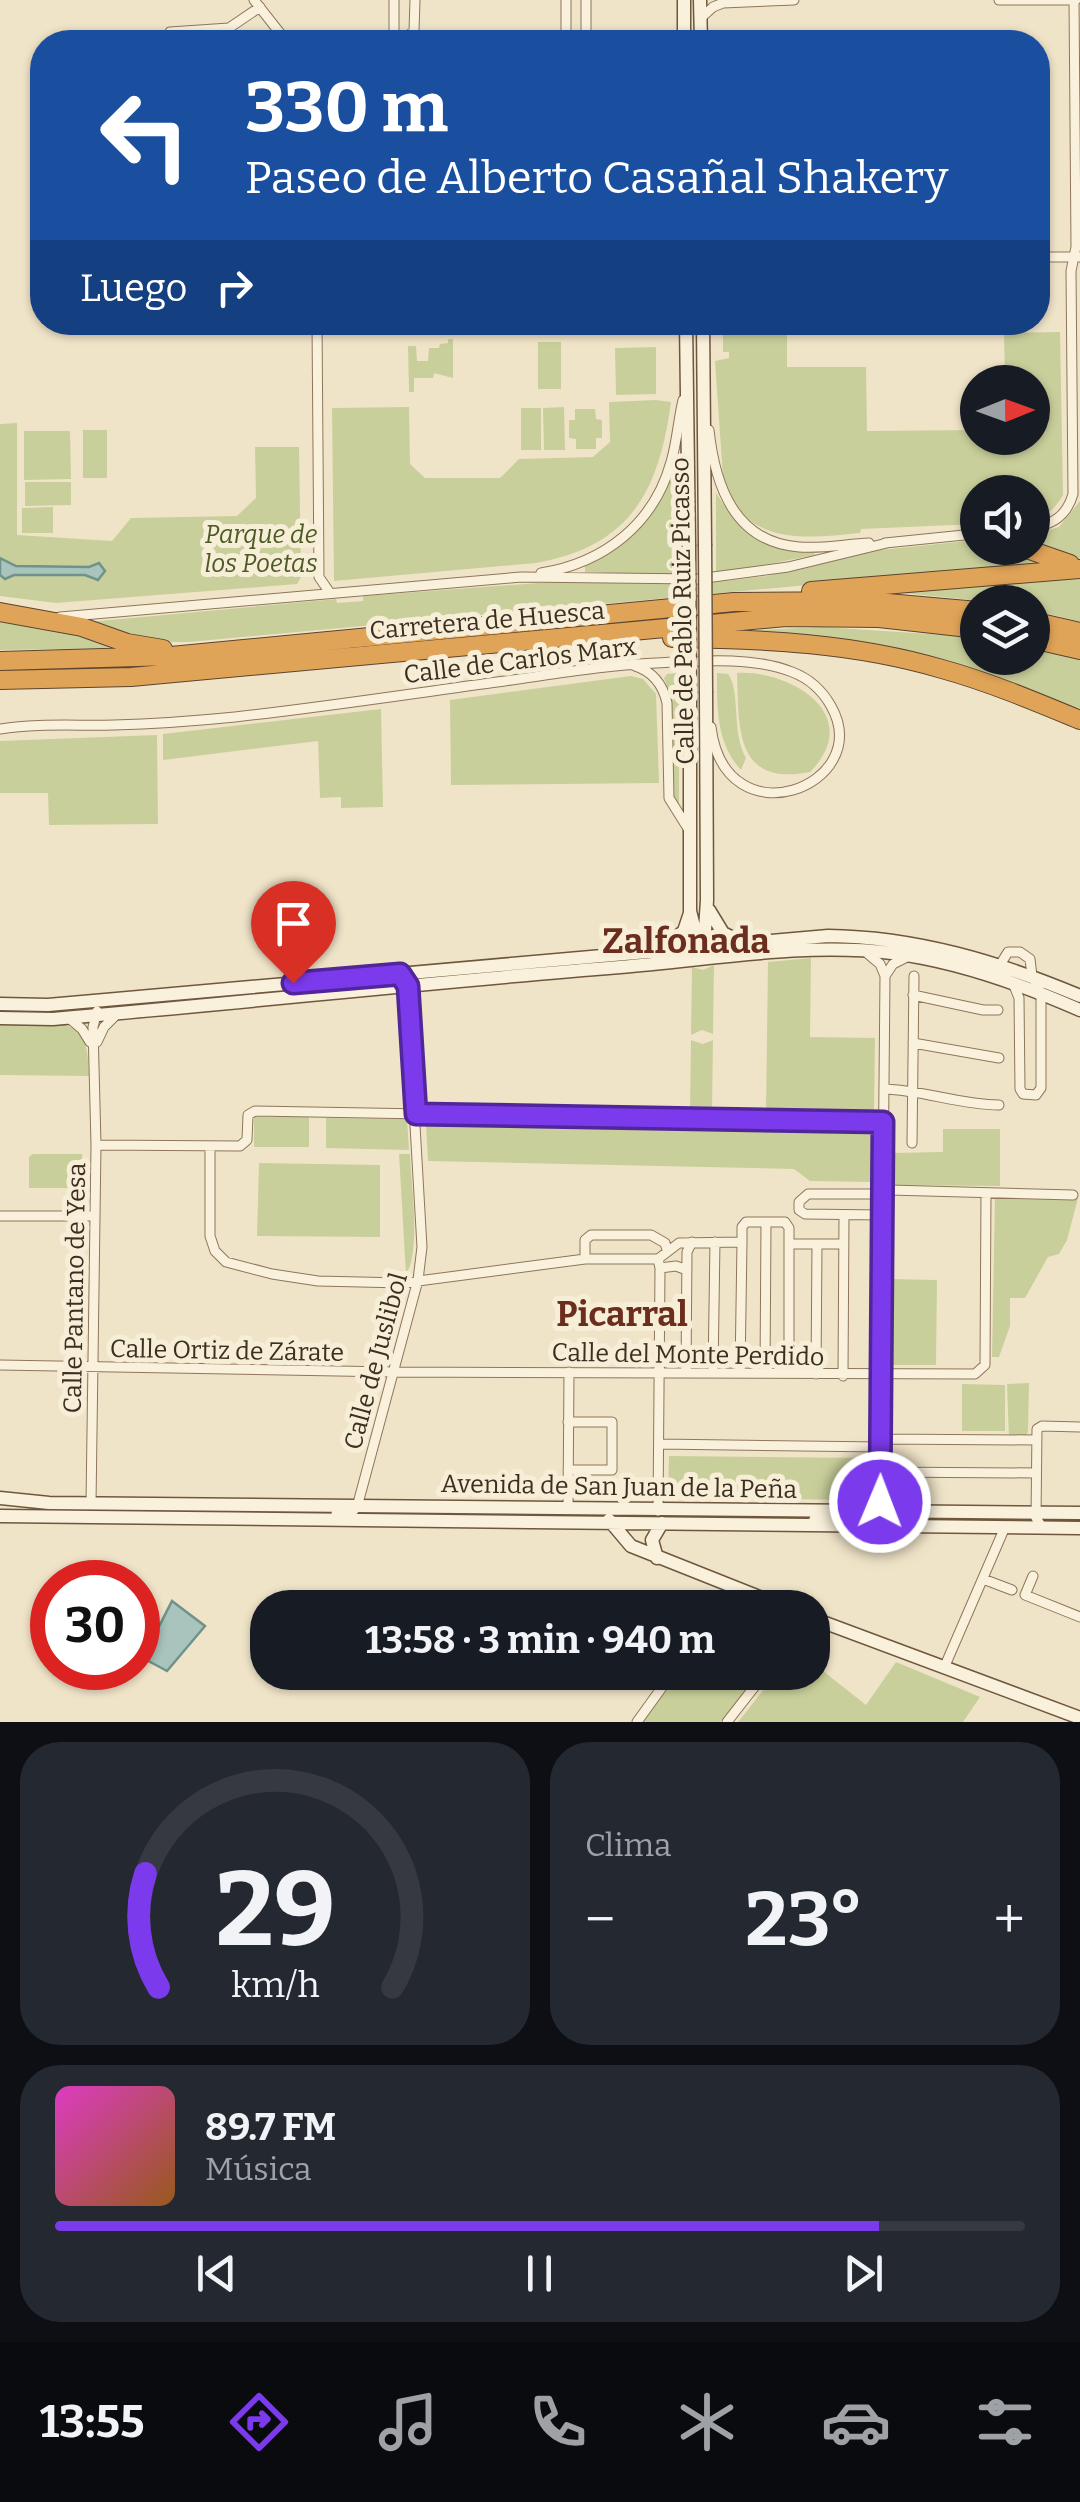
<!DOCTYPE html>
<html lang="es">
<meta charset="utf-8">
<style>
:root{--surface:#171b24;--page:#242831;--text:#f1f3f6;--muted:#9ea1a6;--line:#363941;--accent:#7c3aed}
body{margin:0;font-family:Bitter,serif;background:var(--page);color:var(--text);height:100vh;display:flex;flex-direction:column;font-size:38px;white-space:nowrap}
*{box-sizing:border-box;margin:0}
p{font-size:32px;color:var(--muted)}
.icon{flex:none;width:55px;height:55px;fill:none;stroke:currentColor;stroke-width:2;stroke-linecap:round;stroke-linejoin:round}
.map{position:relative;height:1722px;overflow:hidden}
.details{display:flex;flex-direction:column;gap:20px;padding:20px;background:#0d0f14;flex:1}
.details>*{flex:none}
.banner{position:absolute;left:30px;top:30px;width:1020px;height:305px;border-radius:40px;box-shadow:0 2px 8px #0004;background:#1a4fa0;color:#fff;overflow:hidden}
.needle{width:65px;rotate:89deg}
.fabs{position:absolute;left:960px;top:365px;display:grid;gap:20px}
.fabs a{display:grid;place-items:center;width:90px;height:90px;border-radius:50%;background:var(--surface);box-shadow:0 2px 8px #0004;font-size:50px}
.speed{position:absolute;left:30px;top:1560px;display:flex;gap:20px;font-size:50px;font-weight:700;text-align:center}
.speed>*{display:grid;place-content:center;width:130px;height:130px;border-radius:50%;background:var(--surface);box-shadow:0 2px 8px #0004;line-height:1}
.speed .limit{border:15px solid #d22;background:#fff;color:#111}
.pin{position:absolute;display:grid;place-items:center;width:85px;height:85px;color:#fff;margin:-102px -42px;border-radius:50% 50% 50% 0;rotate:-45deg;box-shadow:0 0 10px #0007}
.pin .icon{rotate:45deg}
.me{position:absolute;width:110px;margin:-55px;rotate:1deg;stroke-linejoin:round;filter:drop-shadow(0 0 8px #0008)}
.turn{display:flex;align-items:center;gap:35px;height:210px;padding:0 50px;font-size:45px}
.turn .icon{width:130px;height:130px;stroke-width:2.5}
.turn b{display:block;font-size:70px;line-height:85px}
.then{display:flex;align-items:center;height:95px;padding:0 50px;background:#0003;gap:20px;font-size:38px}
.big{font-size:75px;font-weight:700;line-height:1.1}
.details .widget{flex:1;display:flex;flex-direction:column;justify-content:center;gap:15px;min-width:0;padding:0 35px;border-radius:40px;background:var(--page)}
.details .dial{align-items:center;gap:0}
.dial svg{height:260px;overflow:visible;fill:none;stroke:var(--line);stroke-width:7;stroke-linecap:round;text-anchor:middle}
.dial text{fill:var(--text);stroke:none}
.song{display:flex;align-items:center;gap:30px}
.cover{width:120px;height:120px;border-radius:15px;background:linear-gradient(135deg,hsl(310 70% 55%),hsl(30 70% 35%))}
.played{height:10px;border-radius:5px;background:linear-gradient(90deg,var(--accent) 85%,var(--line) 85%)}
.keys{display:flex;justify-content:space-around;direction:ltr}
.heat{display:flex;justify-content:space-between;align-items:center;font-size:55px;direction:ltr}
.details .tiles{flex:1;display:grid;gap:20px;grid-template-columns:1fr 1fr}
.widget:last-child{grid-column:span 2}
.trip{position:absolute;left:250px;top:1590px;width:580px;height:100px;border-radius:40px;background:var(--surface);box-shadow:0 2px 8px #0004;font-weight:700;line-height:100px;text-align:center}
.tab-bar{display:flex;height:160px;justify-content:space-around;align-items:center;background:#090b0e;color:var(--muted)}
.tab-bar .icon{width:70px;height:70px}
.tab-bar .selected{color:var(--accent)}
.tab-bar b{font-size:45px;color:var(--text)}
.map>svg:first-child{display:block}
</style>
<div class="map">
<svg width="1080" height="1722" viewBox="0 0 1080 1722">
<rect width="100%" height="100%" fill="#f0e4c8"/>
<path fill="#c9cf9b" d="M 1080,315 L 1080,560 L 1032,548 L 1033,535 L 1059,527 L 1080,501 Z
M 780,323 L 780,330 L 787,330 L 787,367 L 866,367 L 867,431 L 977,430 L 978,438 L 1032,438 L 1032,382 L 1005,382 L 1004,333 L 1060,332 L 1063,495 C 1055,509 1048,515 1033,519 L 1032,492 L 978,492 L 977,524 L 861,529 L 860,533 C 802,539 743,546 723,477 L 715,361 L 729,358 L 729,352 L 723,352 L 723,324 Z
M 448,339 L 453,339 L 453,378 L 434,373 L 433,378 L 414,378 L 414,392 L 409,392 L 408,346 L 416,346 L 417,361 L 428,361 L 429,348 L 439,348 L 440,344 L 448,343 Z
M 538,342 L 561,342 L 561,389 L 538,389 Z
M 656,347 L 656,394 L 616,395 L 615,348 Z
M 656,400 L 671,402 C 659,491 631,546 536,563 L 334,581 L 332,408 L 409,407 L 410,464 L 425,478 L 500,478 L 519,459 L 593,457 L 610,442 L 609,402 Z
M 564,407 L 565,450 L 544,450 L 543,408 Z
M 521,408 L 541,408 L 541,450 L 521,450 Z
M 575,409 L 595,409 L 596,419 L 602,420 L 602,438 L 596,438 L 596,449 L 576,449 L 576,439 L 569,438 L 569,420 L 575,420 Z
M 17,423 L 17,535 L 112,541 L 131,518 L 237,516 L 256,498 L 255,447 L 299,447 L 301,577 L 297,584 L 56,603 L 0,596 L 0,424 Z
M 83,430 L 107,430 L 107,478 L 83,478 Z
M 24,431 L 70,431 L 71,479 L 24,480 Z
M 676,467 L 678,575 L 585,572 L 585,566 C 633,545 656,512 676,467 Z
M 25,482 L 71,482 L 71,505 L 25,506 Z
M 716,493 C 742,533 763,550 814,552 L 815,555 L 716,574 Z
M 53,507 L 53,533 L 22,533 L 22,508 Z
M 977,540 L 978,548 L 1009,548 L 1037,564 L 189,642 L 151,642 L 88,622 L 336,599 L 337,603 L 363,601 L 363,596 L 552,582 L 673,584 L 725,581 L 767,576 L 870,551 Z
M 1080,577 L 1080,622 L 1033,610 L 1032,602 L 992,602 L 892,592 Z
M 0,618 L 65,627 L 126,648 L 0,650 Z
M 822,627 L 977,637 L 978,658 L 1032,658 L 1033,646 L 1080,657 L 1080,712 L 1054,700 L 758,633 L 759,630 Z
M 679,673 L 679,809 C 662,787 677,712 664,678 L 667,674 Z
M 717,673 L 728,674 C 741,691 731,732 746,758 L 741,770 C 716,743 717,707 717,673 Z
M 737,673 C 793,670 865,716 810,772 C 734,787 739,727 737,673 Z
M 631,676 L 643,679 L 656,694 L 659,783 L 451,785 L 450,700 Z
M 381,709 L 383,807 L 341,808 L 341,797 L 320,798 L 318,741 L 163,760 L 163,734 Z
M 157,735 L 158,824 L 49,825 L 48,793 L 0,793 L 0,741 Z
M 811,958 L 810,1037 L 875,1038 L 874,1112 L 766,1111 L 768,962 Z
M 714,965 L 713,1034 L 702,1030 L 691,1035 L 692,967 L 703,970 Z
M 61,1024 C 88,1029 88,1053 89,1076 L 0,1075 L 0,1025 Z
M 691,1040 L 703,1044 L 713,1040 L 712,1110 L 701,1106 L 690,1110 Z
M 254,1117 L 309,1117 L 309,1147 L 254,1147 Z
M 326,1118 L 407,1119 L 409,1150 L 326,1148 Z
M 426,1125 L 874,1131 L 873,1182 L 810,1181 L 794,1169 L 428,1161 Z
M 943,1129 L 1000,1129 L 1000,1186 L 891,1185 L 891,1153 L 943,1152 Z
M 33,1154 L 82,1154 L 84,1188 L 29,1188 L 29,1157 Z
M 399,1154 L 410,1154 C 411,1183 421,1253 406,1274 Z
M 259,1163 L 380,1165 L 380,1237 L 257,1236 Z
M 995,1198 L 1078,1198 L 1067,1240 L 1059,1254 L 1048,1257 L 1025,1298 L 1010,1298 L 1010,1326 L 999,1357 L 992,1357 Z
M 890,1279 L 937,1280 L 936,1365 L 889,1365 Z
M 1029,1383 L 1028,1432 L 1024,1439 L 1009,1439 L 1007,1384 Z
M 962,1384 L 1005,1385 L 1005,1431 L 962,1431 Z
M 669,1456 L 870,1458 L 869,1500 L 668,1498 Z
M 896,1662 L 980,1697 L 963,1722 L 738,1722 L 777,1673 L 812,1672 L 813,1663 L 866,1705 Z
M 679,1673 L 679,1672 L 759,1673 L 720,1722 L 643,1722 Z"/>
<path fill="#a9c4bc" stroke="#6f938a" stroke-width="2.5" d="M 0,558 L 16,566 L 89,567 L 99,563 L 105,571 L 98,580 L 85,575 L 14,575 L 5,579 L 0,575 Z
M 172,1601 L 205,1626 L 167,1671 L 143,1658 Z"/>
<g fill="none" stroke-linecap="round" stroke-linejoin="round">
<g stroke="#8d765c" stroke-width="11">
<path id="street" d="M 254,0 L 287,42
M 394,0 L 394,42
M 566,0 L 566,42
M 586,0 L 586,42
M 999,0 L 1076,0
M 702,17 L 713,7 L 723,3 L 794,0
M 167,42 L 170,32 L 229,28 L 260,7
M 400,42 L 414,31 L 415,0
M 1038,257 L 1080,257
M 317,322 L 319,577 L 330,593
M 709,430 C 715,485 734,542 799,547 C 822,549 846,544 869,543
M 1032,527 C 1054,525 1067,515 1073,494 L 1071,271 L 1076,247 L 1074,0
M 885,543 L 974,534
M 541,573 C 604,563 654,524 671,462 C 677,442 678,421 683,400
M 60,617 L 521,577 L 698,579 L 788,567 L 887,543
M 635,666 C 654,672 663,685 667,703 L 669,798 L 689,830
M 0,729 C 37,723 76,726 114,725 C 154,724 195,721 235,717 C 325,707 415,693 505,681 C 555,674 606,665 656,663 C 698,661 752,656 792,672 C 808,678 822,690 831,706 C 876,786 725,843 711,727
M 1001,972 L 1000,965 L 1008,952 L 1020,952 L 1030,959 L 1032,976 L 1041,993 L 1041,1088 L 1036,1095 L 1023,1094 L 1020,1089 L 1019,998 L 1013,983
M 885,976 L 893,964 L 909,956
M 913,995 L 983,1010 L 998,1010
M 69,1018 L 82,1029 L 90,1042
M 97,1042 L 104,1027 L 116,1015
M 913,1043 L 999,1058
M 884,1089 C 923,1090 960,1105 999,1105
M 912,1143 L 914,976
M 96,1145 L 240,1146 L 247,1140 L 248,1115 L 255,1111 L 883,1122
M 210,1146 L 210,1236 L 215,1251 L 226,1262 L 272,1274 L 318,1281 L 403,1283 L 585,1259 L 658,1259 L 679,1243 L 742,1242 L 742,1227 L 746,1222 L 785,1222 L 789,1228 L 789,1373
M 881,1215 L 805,1214 L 799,1210 L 799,1202 L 808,1194 L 871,1194 L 889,1190 L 1073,1195
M 0,1216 L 95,1216
M 790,1244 L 844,1244
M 585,1259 L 585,1240 L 591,1235 L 651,1235 L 665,1243 L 667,1250
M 658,1259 L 660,1268 L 658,1511
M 660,1268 L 676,1266 L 687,1270
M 0,1365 L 393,1372 L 975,1374 L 985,1365 L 986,1193
M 686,1373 L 687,1252 L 692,1242
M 713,1373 L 715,1242
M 740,1373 L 742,1242
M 765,1373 L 766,1222
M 816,1374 L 817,1244
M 843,1376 L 844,1215
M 881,1439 L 1036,1440
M 659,1444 L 881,1447
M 568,1470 L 612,1470 L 612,1422 L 568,1422
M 880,1472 L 1036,1473
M 91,1504 L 96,1145 L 93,1027 L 97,1011
M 568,1508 L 569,1372
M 336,1514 L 351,1513 L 357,1507 L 418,1280 L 422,1247 L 407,986 L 404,981
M 814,1519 L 865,1519 L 880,1512 L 885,976 L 880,964 L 867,953
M 1042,1527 L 1036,1518 L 1037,1429 L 1042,1426 L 1080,1427
M 1033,1576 L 1025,1595 L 1080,1617
M 983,1579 L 1012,1590
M 721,1608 L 736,1587
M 944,1668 L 1005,1527
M 637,1722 L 673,1672
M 727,1722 L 766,1672"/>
</g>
<g stroke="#6f573f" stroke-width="15">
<path id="secondary" d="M 684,0 L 684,42
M 700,0 L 701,42
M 686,322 L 689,545
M 703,322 L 705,544
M 690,693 L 690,911 L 699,946
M 709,910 L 723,933 L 739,941
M 699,946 L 705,930 L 707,900 L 706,693
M 664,948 L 684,931 L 690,913
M 0,1004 L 48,1005 L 105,1000 L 828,936 C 916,937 999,962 1080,996
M 0,1018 L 53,1019 C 242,1003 431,982 620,967 C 709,960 803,942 892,953 C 957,961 1021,984 1080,1010
M 0,1498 L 49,1503 L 1080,1513
M 0,1516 L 1080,1528
M 609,1520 L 631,1546 L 787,1608
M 657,1558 L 652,1540 L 662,1523
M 812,1618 L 1080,1718"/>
</g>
<g stroke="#5b4430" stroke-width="20">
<path id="highway" d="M 974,534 L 978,534
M 1024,548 L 1070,564
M 811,591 L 1080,569
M 0,612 L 82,627 L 127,643 L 163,649
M 1032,621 L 1080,632
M 672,638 C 763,639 854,643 942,669 C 989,682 1034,701 1080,720
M 1032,639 L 1080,650
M 0,661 L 171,656 L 734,602 L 865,601 L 978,611
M 0,680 L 131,677 L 786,617 L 879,618 L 978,629"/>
</g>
<use href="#street" stroke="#faf1dc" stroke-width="9"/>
<use href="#secondary" stroke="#faf1dc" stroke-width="12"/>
<use href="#highway" stroke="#e0a458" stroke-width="18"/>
<g stroke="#6f573f" stroke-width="15" stroke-linecap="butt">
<path id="secondary-bridge" d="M 705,544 L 706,693
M 689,545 L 690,693"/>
</g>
<use href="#secondary-bridge" stroke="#faf1dc" stroke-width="12"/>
</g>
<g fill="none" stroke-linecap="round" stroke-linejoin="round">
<g stroke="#51269a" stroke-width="25">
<path id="route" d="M 293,983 L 400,974 L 408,986 L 416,1114 L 883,1122 L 880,1502"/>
</g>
<use href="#route" stroke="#7c3aed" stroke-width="18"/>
</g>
<g text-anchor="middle" stroke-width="10" stroke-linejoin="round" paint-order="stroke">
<g font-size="25" font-style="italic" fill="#4d5a26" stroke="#f7eed8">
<text x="261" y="543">Parque de<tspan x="261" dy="29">los Poetas</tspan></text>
</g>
<g font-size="25" fill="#3d2e20" stroke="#f7eed8">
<text transform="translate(682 611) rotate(-91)" y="9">Calle de Pablo Ruiz Picasso</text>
<text transform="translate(487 620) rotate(-5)" y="9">Carretera de Huesca</text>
<text transform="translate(520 660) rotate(-7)" y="9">Calle de Carlos Marx</text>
<text transform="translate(74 1288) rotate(-89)" y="9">Calle Pantano de Yesa</text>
<text transform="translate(227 1350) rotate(1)" y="9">Calle Ortiz de Zárate</text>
<text transform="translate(688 1354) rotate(1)" y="9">Calle del Monte Perdido</text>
<text transform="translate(375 1361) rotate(-75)" y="9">Calle de Juslibol</text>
<text transform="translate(619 1486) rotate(1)" y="9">Avenida de San Juan de la Peña</text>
</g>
<g font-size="35" font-weight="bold" fill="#6b2e1e" stroke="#f7eed8">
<text x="686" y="953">Zalfonada</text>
<text x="622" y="1326">Picarral</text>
</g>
</g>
</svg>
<div class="fabs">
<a><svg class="needle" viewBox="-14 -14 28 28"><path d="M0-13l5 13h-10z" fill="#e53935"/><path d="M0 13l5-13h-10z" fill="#9ea1a6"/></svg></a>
<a><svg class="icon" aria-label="sound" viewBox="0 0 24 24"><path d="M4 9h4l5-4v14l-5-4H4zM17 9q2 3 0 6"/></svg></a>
<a><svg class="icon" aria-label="layers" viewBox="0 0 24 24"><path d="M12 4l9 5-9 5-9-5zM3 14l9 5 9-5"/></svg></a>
</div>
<div class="speed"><div class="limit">30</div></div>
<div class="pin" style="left:293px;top:983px;background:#d93025"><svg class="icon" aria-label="arrive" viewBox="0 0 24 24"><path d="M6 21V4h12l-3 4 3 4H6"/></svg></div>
<svg class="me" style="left:880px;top:1502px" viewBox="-20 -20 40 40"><circle r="17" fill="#7c3aed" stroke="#fff" stroke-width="3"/><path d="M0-11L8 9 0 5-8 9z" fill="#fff"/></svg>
<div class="trip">13:58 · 3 min · 940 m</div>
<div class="banner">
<div class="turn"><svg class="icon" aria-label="left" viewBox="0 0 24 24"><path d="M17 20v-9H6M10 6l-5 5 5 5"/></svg><div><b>330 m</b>Paseo de Alberto Casañal Shakery</div></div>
<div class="then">Luego<svg class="icon" aria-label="right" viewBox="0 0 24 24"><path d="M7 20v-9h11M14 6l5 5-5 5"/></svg></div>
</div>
</div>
<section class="details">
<div class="tiles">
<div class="widget dial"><svg viewBox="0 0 100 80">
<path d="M14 69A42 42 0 1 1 86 69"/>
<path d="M14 69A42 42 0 0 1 10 34" stroke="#7c3aed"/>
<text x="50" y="56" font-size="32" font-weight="700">29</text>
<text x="50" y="72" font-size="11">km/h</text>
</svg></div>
<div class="widget"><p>Clima</p>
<div class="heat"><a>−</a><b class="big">23°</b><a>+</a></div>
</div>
<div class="widget">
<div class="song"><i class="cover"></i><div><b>89.7 FM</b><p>Música</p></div></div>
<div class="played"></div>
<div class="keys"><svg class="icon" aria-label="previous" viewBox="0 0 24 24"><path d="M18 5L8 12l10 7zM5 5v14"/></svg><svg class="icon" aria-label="pause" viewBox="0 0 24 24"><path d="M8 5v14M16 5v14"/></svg><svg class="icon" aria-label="next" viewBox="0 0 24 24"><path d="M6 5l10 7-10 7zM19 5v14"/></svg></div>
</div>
</div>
</section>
<nav class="tab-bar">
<b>13:55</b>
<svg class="icon selected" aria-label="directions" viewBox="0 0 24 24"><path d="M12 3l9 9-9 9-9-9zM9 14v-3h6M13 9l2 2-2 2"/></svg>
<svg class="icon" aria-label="music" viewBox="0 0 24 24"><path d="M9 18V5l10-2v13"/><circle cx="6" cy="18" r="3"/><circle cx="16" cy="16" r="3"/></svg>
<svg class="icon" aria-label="phone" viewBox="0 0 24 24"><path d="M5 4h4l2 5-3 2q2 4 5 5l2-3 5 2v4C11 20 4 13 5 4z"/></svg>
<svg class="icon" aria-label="climate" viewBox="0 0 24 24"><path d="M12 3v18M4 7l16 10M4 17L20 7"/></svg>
<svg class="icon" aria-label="car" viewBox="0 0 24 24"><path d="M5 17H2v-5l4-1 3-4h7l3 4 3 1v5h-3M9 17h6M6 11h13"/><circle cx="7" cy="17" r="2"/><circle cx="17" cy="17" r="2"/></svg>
<svg class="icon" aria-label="filters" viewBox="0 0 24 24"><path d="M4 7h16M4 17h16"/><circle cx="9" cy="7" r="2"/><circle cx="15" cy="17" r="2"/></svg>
</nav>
